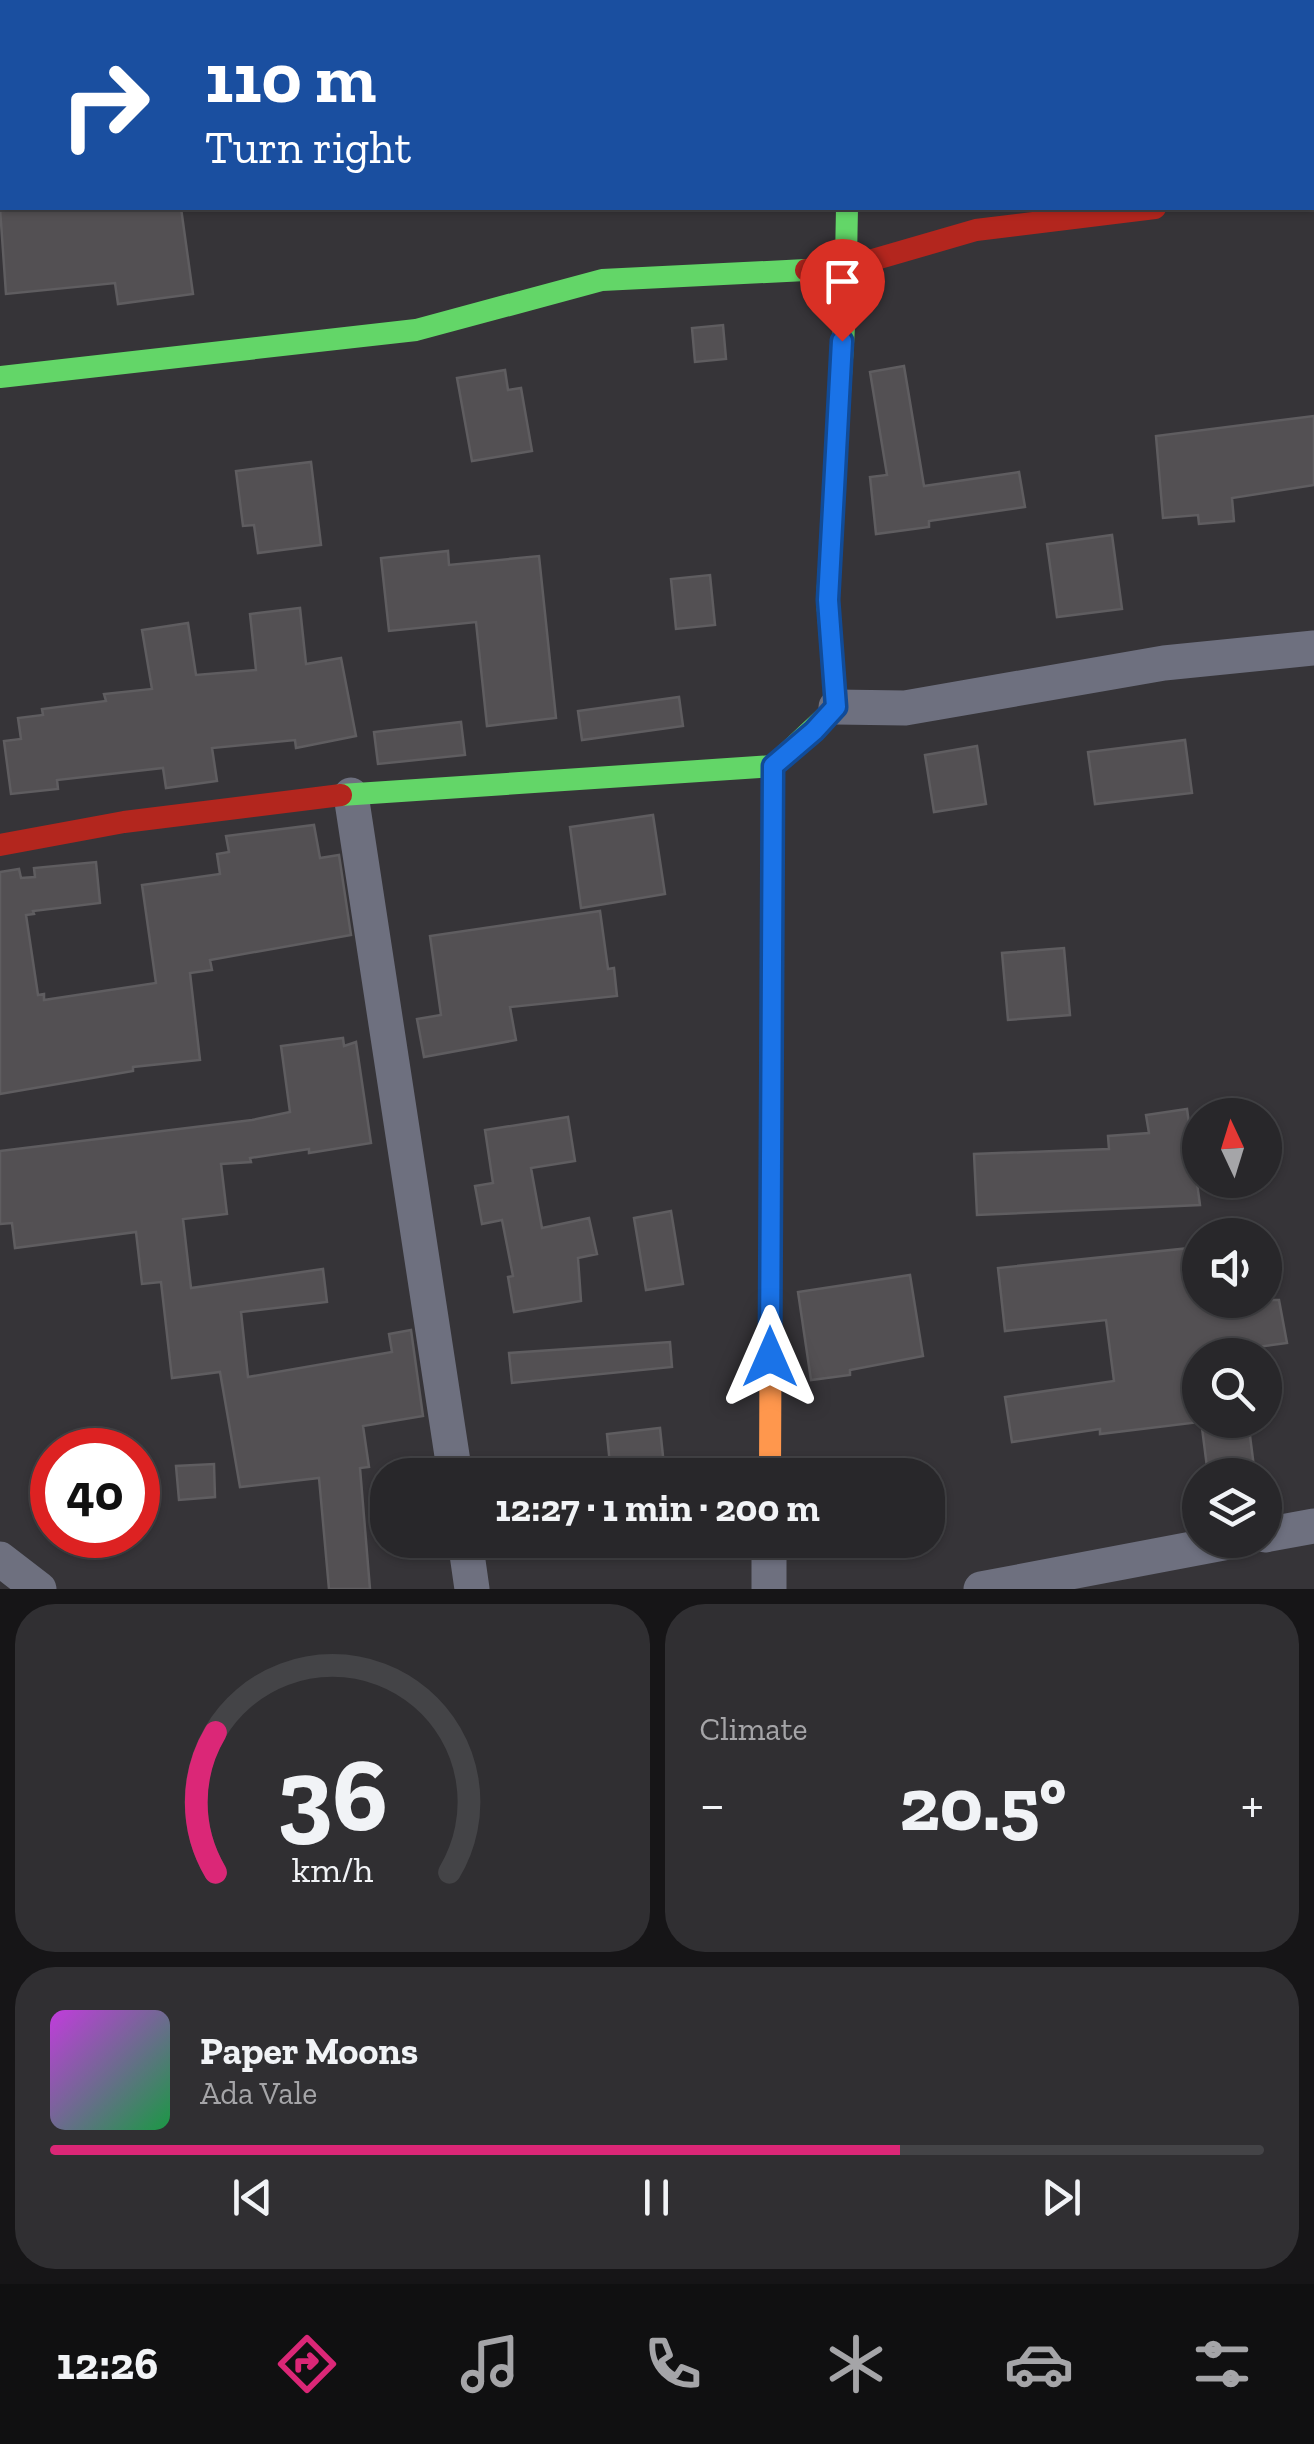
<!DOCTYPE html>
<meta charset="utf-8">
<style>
:root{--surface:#28272a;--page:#302f32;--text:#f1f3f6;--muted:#a5a5a8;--line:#444447;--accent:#db2777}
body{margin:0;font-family:"Zilla Slab",serif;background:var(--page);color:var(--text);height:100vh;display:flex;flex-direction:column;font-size:38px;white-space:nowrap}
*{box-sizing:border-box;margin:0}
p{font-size:32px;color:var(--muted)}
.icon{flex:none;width:55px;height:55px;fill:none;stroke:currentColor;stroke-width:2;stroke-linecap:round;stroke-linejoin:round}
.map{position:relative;height:1589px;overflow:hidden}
.details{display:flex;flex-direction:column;gap:15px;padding:15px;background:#161517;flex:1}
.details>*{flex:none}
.guide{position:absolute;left:0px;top:0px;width:1315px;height:210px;box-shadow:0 2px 8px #0004,0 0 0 2px var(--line);background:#1a4fa0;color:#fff;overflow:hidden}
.needle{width:65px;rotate:356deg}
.tools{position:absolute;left:1182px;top:1098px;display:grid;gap:20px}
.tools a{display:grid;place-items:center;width:100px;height:100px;border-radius:50%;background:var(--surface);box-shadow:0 2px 8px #0004,0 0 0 2px var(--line);font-size:50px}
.speed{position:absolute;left:30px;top:1428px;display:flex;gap:20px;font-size:50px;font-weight:700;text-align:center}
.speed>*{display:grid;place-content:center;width:130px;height:130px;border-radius:50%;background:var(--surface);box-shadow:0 2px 8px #0004,0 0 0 2px var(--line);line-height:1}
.speed .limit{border:15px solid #d22;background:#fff;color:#111}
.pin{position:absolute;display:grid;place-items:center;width:85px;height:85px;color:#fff;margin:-102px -42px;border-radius:50% 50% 50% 0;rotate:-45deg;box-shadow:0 0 10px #0007}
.pin .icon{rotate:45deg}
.me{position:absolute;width:110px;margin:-55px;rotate:0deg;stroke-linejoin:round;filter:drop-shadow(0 0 8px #0008)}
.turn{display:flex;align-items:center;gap:35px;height:210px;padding:0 40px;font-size:45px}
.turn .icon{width:130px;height:130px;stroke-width:2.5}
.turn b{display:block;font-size:70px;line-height:85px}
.big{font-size:75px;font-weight:700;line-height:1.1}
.details .card{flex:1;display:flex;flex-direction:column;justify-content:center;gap:15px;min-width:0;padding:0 35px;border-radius:40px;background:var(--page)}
.details .dial{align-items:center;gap:0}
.dial svg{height:260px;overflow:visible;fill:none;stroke:var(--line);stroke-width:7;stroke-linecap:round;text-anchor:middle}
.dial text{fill:var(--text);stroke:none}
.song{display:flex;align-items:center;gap:30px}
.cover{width:120px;height:120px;border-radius:15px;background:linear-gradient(135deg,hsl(290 70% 55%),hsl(140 70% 35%))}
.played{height:10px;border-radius:5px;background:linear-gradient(90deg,var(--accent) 70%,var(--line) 70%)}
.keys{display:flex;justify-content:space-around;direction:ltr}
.heat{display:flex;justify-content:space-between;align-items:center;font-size:55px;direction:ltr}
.details .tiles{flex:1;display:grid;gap:15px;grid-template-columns:1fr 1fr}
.card:last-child{grid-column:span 2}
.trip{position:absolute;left:370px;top:1458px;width:575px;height:100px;border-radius:40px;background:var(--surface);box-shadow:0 2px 8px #0004,0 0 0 2px var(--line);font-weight:700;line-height:100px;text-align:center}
.tab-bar{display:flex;height:160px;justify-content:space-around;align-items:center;background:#101011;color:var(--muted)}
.tab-bar .icon{width:70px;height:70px}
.tab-bar .selected{color:var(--accent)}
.tab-bar b{font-size:45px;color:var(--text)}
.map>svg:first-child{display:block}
</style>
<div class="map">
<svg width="1314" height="1589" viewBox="0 0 1314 1589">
<rect width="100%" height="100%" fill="#363438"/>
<path fill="#535053" stroke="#5f5d60" stroke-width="2.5" d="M 0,208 L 181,208 L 193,294 L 118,304 L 115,283 L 6,294 Z
M 723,325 L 726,359 L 695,362 L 692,328 Z
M 904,366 L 924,486 L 1019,472 L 1025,507 L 929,521 L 929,527 L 876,534 L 870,477 L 887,475 L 870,372 Z
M 505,370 L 508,390 L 521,388 L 532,451 L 472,461 L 457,378 Z
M 1314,416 L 1314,485 L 1232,498 L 1234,521 L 1199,524 L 1198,515 L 1163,518 L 1156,436 Z
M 311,462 L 321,545 L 258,553 L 254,525 L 243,526 L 236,471 Z
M 1112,535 L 1122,609 L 1057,617 L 1047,544 Z
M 448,551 L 449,565 L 539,556 L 556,718 L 487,726 L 476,622 L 389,631 L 381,558 Z
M 710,575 L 715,625 L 676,629 L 671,579 Z
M 300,608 L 306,664 L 341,658 L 356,736 L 296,748 L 295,740 L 212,748 L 217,781 L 166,788 L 163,768 L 57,780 L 58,789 L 11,794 L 4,741 L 21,739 L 18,718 L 43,715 L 42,709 L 106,701 L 104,694 L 152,689 L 142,630 L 188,623 L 196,675 L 256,670 L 250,614 Z
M 679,697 L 683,726 L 582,740 L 578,711 Z
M 461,722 L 465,755 L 378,764 L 374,732 Z
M 1185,740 L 1192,793 L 1095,804 L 1088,752 Z
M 977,746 L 986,804 L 934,812 L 925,755 Z
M 653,815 L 665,894 L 581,908 L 570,827 Z
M 314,825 L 320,858 L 339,855 L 351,935 L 210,960 L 212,970 L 190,973 L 200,1060 L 133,1067 L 133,1071 L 0,1094 L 0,872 L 19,869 L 21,878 L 35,877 L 34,868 L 96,862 L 100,903 L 33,911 L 34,914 L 26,915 L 38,995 L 44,994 L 44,1000 L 156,983 L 142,885 L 220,874 L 217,854 L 229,852 L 226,836 Z
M 600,911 L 608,969 L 614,968 L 617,996 L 510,1007 L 516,1040 L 424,1057 L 417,1019 L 441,1015 L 430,936 Z
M 1064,948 L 1070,1015 L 1008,1020 L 1002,953 Z
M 343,1038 L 344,1046 L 356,1042 L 371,1143 L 309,1153 L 309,1149 L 250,1158 L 251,1162 L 221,1164 L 227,1214 L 183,1219 L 191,1288 L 323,1269 L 327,1302 L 241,1312 L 248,1377 L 392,1352 L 389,1334 L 411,1330 L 423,1416 L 363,1426 L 369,1467 L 360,1468 L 370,1589 L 329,1589 L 319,1478 L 240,1487 L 220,1372 L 172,1378 L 161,1282 L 142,1284 L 136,1232 L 15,1248 L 12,1223 L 0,1224 L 0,1151 L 252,1120 L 290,1112 L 281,1046 Z
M 1187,1109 L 1200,1205 L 977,1215 L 974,1154 L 1109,1149 L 1108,1136 L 1149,1133 L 1146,1115 Z
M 568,1117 L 575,1161 L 531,1168 L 542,1228 L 589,1218 L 597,1254 L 578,1258 L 581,1301 L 514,1312 L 508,1277 L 513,1276 L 502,1220 L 482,1224 L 475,1186 L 493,1183 L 485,1130 Z
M 671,1211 L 683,1284 L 646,1290 L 634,1218 Z
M 1200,1247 L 1200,1300 L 1279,1300 L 1287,1343 L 1200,1355 L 1200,1422 L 1100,1434 L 1100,1429 L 1012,1442 L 1005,1397 L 1114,1381 L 1106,1320 L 1005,1331 L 998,1268 Z
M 910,1275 L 923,1356 L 850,1370 L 850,1375 L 811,1380 L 798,1292 Z
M 670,1342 L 672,1367 L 512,1383 L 509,1353 Z
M 1201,1420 L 1248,1420 L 1255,1475 L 1208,1475 Z
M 660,1428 L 665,1475 L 611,1475 L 607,1434 Z
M 214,1464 L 215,1497 L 179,1500 L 176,1466 Z"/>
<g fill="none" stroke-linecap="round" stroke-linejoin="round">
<path stroke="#6e707f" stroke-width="35" d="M 859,0 L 859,2
M 836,707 L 905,708 L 1164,663 L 1314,648
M 351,795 L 455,1475
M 1265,1535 L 1314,1526
M 465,1540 L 472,1589
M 0,1559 L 39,1589
M 769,1589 L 769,1540
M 981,1589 L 1239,1540"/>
<path stroke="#63d668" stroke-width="22" d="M 0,377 L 416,330 L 602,280 L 806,270
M 341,795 L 773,766 L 836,707 L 827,600 L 845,311 L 847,208"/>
<path stroke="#ff974d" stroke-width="22" d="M 770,1475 L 773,766"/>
<path stroke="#b3261e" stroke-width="22" d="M 806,270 L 845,268 L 976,230 L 1155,208
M 0,845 L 124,822 L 341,795"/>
</g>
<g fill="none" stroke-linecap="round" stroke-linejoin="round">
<g stroke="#114b97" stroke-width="25">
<path id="route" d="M 770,1357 L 773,766 L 814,731 L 836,707 L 828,600 L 842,341"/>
</g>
<use href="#route" stroke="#1a73e8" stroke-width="18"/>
</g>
</svg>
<div class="tools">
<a><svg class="needle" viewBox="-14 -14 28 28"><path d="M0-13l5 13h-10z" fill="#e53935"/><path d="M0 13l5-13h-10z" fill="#a5a5a8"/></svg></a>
<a><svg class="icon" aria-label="sound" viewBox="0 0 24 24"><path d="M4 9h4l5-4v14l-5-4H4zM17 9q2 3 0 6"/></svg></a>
<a><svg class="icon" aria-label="search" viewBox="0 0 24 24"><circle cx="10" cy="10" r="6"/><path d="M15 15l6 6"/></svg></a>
<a><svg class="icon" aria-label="layers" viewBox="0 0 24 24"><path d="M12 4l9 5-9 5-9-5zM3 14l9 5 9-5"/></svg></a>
</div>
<div class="speed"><div class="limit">40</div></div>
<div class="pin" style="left:842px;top:341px;background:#d93025"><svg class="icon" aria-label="arrive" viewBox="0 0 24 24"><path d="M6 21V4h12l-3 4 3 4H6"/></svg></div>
<svg class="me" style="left:770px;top:1357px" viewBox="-20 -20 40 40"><path d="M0-17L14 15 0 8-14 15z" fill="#1a73e8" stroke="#fff" stroke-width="4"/></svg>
<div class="trip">12:27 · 1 min · 200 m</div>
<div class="guide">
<div class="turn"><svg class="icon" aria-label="right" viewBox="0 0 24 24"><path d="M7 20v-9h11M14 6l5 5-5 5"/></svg><div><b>110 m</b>Turn right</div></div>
</div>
</div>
<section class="details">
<div class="tiles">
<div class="card dial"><svg viewBox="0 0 100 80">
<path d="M14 69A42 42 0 1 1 86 69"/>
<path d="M14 69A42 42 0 0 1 14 26" stroke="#db2777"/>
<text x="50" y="56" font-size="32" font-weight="700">36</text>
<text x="50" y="72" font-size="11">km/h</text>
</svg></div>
<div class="card"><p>Climate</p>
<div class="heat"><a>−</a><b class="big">20.5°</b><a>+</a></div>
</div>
<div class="card">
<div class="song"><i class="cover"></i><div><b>Paper Moons</b><p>Ada Vale</p></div></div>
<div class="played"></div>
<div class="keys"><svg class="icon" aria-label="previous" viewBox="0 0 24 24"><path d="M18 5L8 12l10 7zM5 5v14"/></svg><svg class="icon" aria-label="pause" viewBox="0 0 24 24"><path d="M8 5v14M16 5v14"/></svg><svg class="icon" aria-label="next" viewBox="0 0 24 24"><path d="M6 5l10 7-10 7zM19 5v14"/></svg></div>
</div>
</div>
</section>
<nav class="tab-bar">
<b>12:26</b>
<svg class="icon selected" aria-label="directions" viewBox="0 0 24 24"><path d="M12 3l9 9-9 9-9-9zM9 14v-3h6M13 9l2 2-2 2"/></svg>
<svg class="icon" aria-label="music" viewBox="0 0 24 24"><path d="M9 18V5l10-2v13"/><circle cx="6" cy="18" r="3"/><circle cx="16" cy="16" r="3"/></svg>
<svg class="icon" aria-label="phone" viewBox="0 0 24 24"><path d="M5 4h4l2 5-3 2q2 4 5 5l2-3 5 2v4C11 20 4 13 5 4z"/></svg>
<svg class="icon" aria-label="climate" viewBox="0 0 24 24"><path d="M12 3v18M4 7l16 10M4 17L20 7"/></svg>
<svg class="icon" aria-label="car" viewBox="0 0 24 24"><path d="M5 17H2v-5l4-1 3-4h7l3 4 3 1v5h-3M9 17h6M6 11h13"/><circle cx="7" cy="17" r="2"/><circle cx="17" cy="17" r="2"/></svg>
<svg class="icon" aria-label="filters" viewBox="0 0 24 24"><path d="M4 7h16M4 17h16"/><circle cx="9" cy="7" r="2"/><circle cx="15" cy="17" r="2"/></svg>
</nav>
